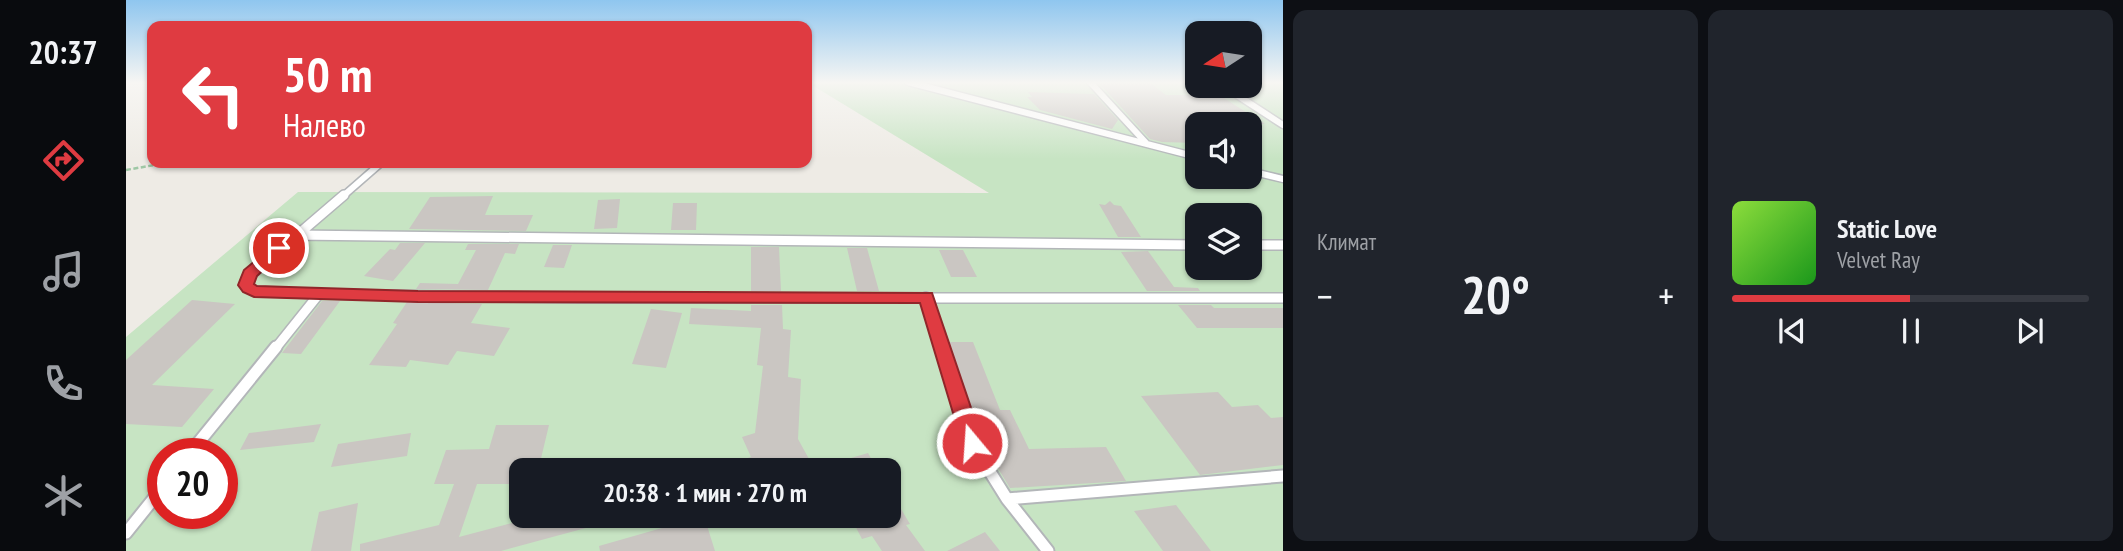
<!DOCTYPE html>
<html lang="ru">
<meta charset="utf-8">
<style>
:root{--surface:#171b24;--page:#20242c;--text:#f1f3f6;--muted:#9ea1a6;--line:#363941;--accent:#df3b41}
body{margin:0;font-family:"PT Sans Narrow",sans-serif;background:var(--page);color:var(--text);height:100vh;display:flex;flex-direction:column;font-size:26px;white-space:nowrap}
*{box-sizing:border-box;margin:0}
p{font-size:23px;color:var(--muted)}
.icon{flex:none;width:38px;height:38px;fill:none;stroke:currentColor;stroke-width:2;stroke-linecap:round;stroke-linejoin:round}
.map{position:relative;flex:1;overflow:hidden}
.drawer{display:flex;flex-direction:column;gap:10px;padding:10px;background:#0d0f14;width:840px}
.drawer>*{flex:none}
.banner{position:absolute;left:21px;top:21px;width:665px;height:147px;border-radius:14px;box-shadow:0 2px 5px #0004;background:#df3b41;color:#fff;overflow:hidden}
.needle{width:46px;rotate:258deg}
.buttons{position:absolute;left:1059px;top:21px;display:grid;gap:14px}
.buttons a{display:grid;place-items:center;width:77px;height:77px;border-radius:14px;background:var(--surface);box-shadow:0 2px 5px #0004;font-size:35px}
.speed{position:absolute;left:21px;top:438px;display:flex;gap:14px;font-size:35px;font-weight:700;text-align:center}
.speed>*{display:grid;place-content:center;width:91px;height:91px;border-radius:50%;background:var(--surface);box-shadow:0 2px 5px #0004;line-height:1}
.speed .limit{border:10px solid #d22;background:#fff;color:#111}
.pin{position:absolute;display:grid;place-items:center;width:60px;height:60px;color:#fff;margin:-30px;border:4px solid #fff;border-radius:50%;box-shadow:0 2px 7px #0007}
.me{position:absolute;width:77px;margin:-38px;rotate:342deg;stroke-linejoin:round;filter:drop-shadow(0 0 5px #0008)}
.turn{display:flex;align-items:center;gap:24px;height:147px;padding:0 21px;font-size:32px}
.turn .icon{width:91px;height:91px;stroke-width:2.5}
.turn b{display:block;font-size:49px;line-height:60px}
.big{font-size:52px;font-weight:800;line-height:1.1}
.drawer .widget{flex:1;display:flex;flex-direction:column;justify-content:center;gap:10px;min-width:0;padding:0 24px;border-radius:14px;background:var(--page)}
.song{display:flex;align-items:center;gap:21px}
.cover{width:84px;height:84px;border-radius:10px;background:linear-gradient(135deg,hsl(90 70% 55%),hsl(120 70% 35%))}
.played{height:7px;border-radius:4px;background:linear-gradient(90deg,var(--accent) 50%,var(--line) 50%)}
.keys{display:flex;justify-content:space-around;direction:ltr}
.heat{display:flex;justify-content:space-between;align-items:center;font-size:38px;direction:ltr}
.drawer .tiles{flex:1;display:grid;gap:10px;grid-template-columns:repeat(2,1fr)}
.trip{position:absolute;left:383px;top:458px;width:392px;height:70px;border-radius:14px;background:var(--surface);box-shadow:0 2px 5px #0004;font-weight:800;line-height:70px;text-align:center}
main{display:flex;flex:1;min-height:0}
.tab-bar{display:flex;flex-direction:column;width:126px;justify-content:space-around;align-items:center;background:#090b0e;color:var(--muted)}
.tab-bar .icon{width:49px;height:49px}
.tab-bar .current{color:var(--accent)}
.tab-bar b{font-size:32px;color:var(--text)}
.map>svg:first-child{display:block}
</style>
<main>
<nav class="tab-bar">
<b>20:37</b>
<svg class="icon current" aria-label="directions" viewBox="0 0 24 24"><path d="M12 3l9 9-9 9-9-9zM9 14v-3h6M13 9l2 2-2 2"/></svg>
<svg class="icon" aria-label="music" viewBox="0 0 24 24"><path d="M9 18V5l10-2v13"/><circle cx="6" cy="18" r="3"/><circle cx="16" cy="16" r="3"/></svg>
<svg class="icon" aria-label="phone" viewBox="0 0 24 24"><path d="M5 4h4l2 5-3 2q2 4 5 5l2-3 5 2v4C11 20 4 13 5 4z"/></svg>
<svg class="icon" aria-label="climate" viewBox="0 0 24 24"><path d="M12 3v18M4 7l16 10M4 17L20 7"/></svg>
</nav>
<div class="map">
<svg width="1157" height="551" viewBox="0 0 1157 551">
<rect width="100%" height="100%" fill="#eeebe5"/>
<path fill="#c7e4c3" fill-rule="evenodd" d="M 681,82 L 1071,82 L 1071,86 L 1124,86 L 1124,82 L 1157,82 L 1157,551 L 0,551 L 0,337 L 172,192 L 863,193 ZM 1071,124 L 1124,124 L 1124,177 L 1071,177 ZM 1071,215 L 1124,215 L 1124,268 L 1071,268 ZM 37,453 L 96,453 L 96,513 L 37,513 ZM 396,471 L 763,471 L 763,516 L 396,516 Z"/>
<path fill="#cac6c2" d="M 972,82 L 1023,82 L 1040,95 L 1093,95 L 1139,124 L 1071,124 L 1071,143 L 1036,142 L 1024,139 Z
M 902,92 L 968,94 L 992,120 L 986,129 L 914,110 L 901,97 L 906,97 Z
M 367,196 L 359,215 L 407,215 L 400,231 L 283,229 L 304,197 Z
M 494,199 L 491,228 L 468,229 L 472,200 Z
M 984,201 L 988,205 L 995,206 L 1015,237 L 992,237 L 973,204 L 979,205 Z
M 547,203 L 571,203 L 570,230 L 545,230 Z
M 274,243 L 299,243 L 267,281 L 238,276 L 264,249 L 269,250 Z
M 342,244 L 393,244 L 389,254 L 379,253 L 362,290 L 290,289 L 294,283 L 332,284 L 350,250 L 339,250 Z
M 427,245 L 446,245 L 438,268 L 418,267 Z
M 625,247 L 653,247 L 655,291 L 625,291 Z
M 721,248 L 741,248 L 753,291 L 731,291 Z
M 813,250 L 837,250 L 851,277 L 825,277 Z
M 1022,251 L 1048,287 L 1072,288 L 1074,291 L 1021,291 L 995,252 Z
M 66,300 L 109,304 L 26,385 L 88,389 L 56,427 L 0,424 L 0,360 Z
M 196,301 L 214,301 L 175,354 L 156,353 Z
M 281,302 L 356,304 L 345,323 L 384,328 L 368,356 L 331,351 L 322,365 L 284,360 L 280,367 L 243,365 L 271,324 L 267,323 Z
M 625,305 L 656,305 L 657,329 L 665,330 L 662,377 L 675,379 L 672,439 L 683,459 L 644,471 L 595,471 L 594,467 L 625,457 L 616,437 L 629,433 L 637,366 L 631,365 L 635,328 L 563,324 L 565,308 L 625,311 Z
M 1052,305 L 1085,305 L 1088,308 L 1157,308 L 1157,328 L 1071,328 Z
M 525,309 L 556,313 L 540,368 L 506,364 Z
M 822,342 L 847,342 L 874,410 L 884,410 L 903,449 L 980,447 L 1000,481 L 884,488 L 854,439 Z
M 1092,392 L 1106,407 L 1132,405 L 1145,418 L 1157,417 L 1157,465 L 1074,475 L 1015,396 Z
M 195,424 L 188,442 L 114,450 L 123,433 Z
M 370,425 L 423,425 L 412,471 L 396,471 L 396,484 L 351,484 L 333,537 L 412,516 L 481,516 L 482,522 L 375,551 L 234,551 L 234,544 L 313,525 L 328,484 L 308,484 L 320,450 L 363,449 Z
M 285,433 L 281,456 L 205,467 L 212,444 Z
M 742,453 L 752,471 L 698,471 L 698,466 Z
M 763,489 L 784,524 L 780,525 L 799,551 L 756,551 L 746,536 L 736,539 L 724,516 L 763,516 Z
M 232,503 L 225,551 L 185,551 L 193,512 Z
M 1050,505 L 1085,551 L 1037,551 L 1008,511 Z
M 578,516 L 589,551 L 474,551 L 473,546 Z
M 859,532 L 874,551 L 821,551 Z"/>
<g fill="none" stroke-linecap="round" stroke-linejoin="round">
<g stroke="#b3b6b9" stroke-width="9">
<path id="lane-far2" d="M 782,82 L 1071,157
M 964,82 L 1021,144
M 1097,86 L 1157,125
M 1124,171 L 1157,179
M 216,197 L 255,163"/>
</g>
<g stroke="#b3b6b9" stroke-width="12">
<path id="lane-far1" d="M 168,235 L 1071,245
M 1124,245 L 1157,245
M 193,294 L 453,298 L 1157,298
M 800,297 L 816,349
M 149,349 L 193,294 L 128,291 L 120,285 L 120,279 L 218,195"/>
</g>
<g stroke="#b3b6b9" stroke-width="15">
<path id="lane" d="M 816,347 L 846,443 L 881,499
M 64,453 L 150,347
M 0,533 L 37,487
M 922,551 L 881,499 L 1157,476"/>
</g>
<path stroke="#9ec7a5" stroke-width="2.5" stroke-dasharray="5 2.5" stroke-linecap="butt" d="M 0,170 L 40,163"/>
<use href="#lane-far2" stroke="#fff" stroke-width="6"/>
<use href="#lane-far1" stroke="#fff" stroke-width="9"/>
<use href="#lane" stroke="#fff" stroke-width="11"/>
</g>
<linearGradient id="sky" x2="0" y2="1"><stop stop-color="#8fc6ef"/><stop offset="0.52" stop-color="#f7f6f3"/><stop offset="1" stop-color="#f7f6f3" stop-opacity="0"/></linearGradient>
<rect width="1157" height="159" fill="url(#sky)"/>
<path fill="#df3b41" stroke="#91262a" stroke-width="2" d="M 153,243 L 161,248 L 131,276 L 128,284 L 131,286 L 292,291 L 806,293 L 857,443 L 854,449 L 846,452 L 839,449 L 836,443 L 794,303 L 292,302 L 128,297 L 117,292 L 112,285 L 118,270 L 148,245 Z"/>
</svg>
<div class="buttons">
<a><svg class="needle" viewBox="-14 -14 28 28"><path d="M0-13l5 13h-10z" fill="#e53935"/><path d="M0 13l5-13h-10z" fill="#9ea1a6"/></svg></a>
<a><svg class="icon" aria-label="sound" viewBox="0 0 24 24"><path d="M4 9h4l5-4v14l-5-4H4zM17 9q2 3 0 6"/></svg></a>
<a><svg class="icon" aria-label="layers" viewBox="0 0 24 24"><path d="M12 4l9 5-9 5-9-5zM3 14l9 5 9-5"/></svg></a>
</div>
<div class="speed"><div class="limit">20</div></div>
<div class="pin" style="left:153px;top:248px;background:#d93025"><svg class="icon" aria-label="arrive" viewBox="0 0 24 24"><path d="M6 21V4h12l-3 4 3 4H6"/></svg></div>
<svg class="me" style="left:846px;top:443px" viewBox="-20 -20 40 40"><circle r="17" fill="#df3b41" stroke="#fff" stroke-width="3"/><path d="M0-11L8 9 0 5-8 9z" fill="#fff"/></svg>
<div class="trip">20:38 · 1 мин · 270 m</div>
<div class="banner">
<div class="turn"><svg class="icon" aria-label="left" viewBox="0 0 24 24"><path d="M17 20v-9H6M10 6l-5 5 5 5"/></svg><div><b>50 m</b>Налево</div></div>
</div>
</div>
<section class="drawer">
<div class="tiles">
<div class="widget"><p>Климат</p>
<div class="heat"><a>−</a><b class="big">20°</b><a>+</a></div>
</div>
<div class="widget">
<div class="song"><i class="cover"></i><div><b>Static Love</b><p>Velvet Ray</p></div></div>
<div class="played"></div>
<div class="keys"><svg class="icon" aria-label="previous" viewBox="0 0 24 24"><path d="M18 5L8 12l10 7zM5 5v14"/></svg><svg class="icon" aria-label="pause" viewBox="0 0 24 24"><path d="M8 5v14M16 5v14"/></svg><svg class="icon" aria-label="next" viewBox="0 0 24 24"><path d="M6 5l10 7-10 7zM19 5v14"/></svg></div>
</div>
</div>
</section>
</main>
